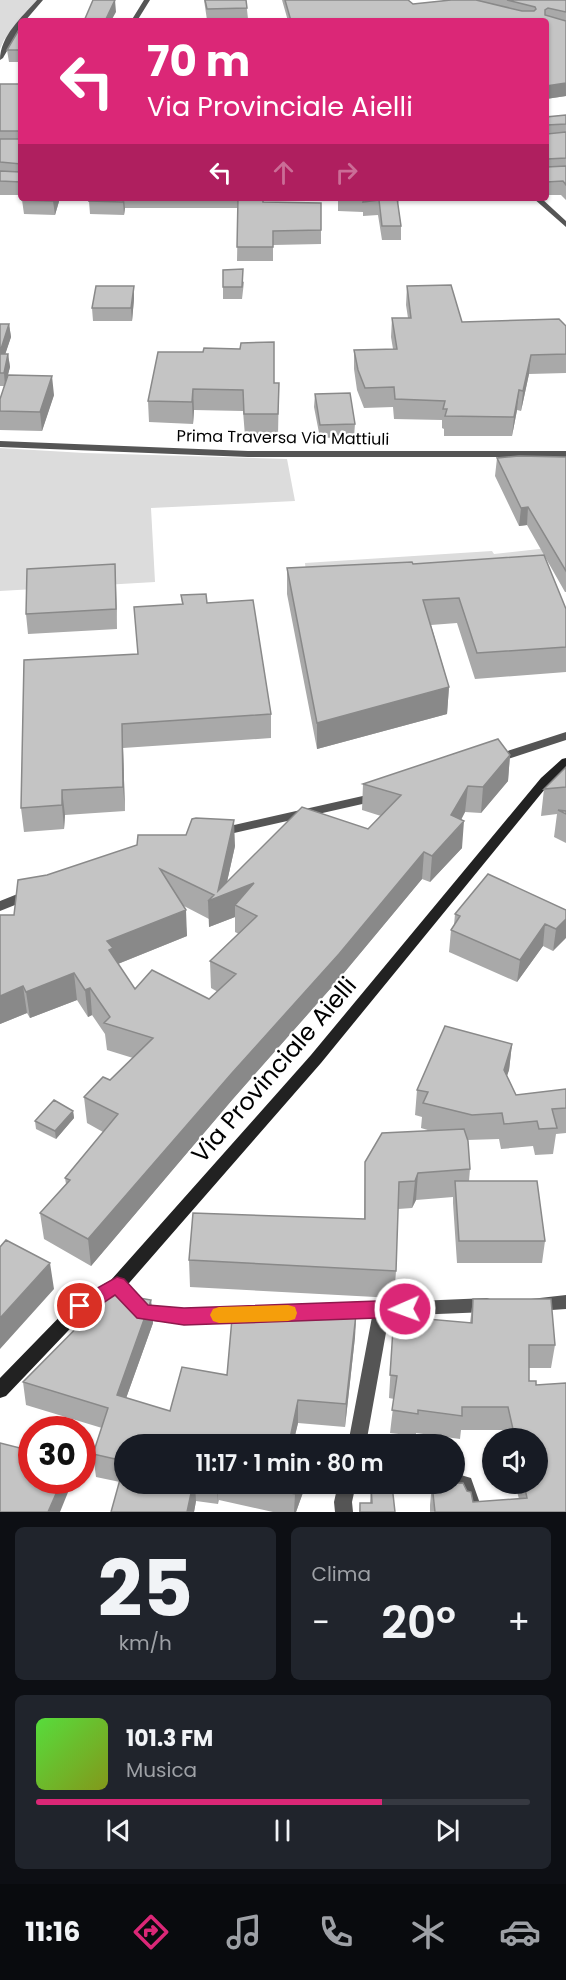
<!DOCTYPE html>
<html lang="it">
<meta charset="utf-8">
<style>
:root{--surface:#171b24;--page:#20242c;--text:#f1f3f6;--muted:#9ea1a6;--line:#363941;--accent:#db2777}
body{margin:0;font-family:Poppins,sans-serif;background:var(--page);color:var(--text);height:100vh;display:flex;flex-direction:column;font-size:22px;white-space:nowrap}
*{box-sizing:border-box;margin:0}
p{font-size:20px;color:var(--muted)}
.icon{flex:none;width:33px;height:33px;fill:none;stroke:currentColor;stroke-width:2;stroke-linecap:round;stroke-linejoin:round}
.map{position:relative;height:1512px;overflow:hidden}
.details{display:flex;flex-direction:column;gap:15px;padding:15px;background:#0d0f14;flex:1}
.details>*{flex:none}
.top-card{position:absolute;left:18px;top:18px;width:531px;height:183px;border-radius:6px;box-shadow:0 2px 4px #0004;background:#db2777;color:#fff;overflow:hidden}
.fabs{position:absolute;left:482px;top:1428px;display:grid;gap:12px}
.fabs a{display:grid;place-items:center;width:66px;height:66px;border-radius:50%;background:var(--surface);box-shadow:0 2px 4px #0004;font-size:30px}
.speed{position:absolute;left:18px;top:1416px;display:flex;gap:12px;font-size:30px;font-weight:700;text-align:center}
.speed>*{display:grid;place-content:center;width:78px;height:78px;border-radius:50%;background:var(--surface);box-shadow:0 2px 4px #0004;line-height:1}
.speed .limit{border:9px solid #d22;background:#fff;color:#111}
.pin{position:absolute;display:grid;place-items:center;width:51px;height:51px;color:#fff;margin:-26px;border:3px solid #fff;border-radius:50%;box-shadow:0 2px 6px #0007}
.me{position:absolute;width:66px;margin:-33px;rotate:268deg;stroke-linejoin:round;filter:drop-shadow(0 0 4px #0008)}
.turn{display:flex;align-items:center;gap:21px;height:126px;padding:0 30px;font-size:27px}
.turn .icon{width:78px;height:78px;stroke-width:2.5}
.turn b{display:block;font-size:42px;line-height:51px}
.lanes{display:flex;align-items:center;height:57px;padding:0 30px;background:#0003;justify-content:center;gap:30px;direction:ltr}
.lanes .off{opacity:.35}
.big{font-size:45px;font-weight:600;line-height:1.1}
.details .widget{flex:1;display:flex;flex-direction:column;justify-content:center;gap:9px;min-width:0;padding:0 21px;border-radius:9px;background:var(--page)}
.details .dial{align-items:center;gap:0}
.dial b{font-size:78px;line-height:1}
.song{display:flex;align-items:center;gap:18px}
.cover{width:72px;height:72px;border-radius:9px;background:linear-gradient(135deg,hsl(110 70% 55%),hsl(70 70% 35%))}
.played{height:6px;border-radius:3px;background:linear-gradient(90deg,var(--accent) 70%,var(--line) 70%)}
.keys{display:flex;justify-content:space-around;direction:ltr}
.heat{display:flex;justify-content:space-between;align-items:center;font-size:33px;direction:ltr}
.details .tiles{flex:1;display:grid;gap:15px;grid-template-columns:1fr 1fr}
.widget:last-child{grid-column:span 2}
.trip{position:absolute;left:114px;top:1434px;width:351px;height:60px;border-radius:30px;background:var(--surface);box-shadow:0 2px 4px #0004;font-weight:600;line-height:60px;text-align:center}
.tab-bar{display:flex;height:96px;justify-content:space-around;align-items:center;background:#090b0e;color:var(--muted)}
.tab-bar .icon{width:42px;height:42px}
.tab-bar .on{color:var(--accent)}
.tab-bar b{font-size:27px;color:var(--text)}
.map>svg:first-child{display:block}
</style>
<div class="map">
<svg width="566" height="1512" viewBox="0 0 566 1512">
<rect width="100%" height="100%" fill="#fff"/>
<path fill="#dcdcdc" d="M 0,0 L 37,0 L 4,40 L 0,49 Z
M 0,448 L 84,453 L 287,459 L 295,501 L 151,508 L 155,582 L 0,591 Z
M 548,548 L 549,555 L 306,573 L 305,563 L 492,551 L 494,554 Z"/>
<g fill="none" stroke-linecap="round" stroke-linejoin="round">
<path fill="#555" fill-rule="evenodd" d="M 37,0 L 43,0 L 25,21 L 21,21 C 21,29 8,49 3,58 L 0,60 C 0,36 22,17 37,0 Z
M 144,0 L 150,0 L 137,21 L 131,21 Z
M 533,198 L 541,198 L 566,221 L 566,227 Z
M 0,441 L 248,451 L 566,451 L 566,457 L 248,457 L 0,447 Z
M 566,732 L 566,740 L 496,763 L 490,759 L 492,756 Z
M 376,793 L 382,797 L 380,800 L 221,836 L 215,832 L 221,828 Z
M 30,889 L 35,891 L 37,894 L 35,897 L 0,911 L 0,901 Z
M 566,1295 L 566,1309 L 537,1311 L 531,1309 L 529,1304 L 531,1299 Z
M 487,1298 L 493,1300 L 495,1305 L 493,1310 L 487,1312 L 389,1316 L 366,1444 L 348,1444 L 372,1317 L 324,1319 L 318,1317 L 316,1312 L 318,1307 L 324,1305 Z
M 140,1302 L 148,1306 L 184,1310 L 247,1307 L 253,1309 L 255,1314 L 253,1319 L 247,1321 L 184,1324 L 143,1320 L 137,1318 L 132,1309 L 134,1304 Z
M 454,1473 L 471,1478 L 483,1512 L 465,1512 L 458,1491 L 448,1487 L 446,1484 L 454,1484 Z
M 338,1484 L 356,1484 L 352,1502 L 353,1512 L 335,1512 L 334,1502 Z"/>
<path fill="#222" fill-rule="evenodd" d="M 566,758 L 566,769 L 549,784 L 321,1063 L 123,1290 L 86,1312 L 6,1396 L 0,1398 L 0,1378 L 74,1302 L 111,1280 L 311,1055 L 541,778 L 562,759 Z"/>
</g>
<path fill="#a9a9a9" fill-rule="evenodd" d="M 204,0 L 246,0 L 248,19 L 207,20 Z
M 282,0 L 408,0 L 413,4 L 451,0 L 566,0 L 566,96 L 546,99 L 546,21 L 288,21 Z
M 21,26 L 21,62 L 9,62 L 7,50 Z
M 0,84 L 21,84 L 21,195 L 0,195 Z
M 566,115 L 566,200 L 561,195 L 546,195 L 546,117 Z
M 23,198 L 60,198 L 55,215 L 24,214 L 22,200 Z
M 90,198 L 263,198 L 263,202 L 321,203 L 321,244 L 273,245 L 273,261 L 237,261 L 238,208 L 125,208 L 124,215 L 90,214 L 89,201 Z
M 338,198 L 399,198 L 398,204 L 401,226 L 401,240 L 382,240 L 378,215 L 363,216 L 363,212 L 338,211 Z
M 223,270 L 244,282 L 242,299 L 223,299 Z
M 407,286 L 462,322 L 566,326 L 566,373 L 529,374 L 521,411 L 517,410 L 512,436 L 444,436 L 444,429 L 442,428 L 442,420 L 394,419 L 393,407 L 364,408 L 357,390 L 354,369 L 354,350 L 393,349 L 391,337 L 392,318 L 408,318 L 406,305 Z
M 134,299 L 132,321 L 93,321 L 92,308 Z
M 0,324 L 9,324 L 11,337 L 5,354 L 8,354 L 10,367 L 7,378 L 54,395 L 42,431 L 0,430 L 0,399 L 4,386 L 0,386 Z
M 203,352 L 274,383 L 279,383 L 278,436 L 245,436 L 243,411 L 194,410 L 193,424 L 149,422 L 148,401 Z
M 315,394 L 355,424 L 354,437 L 320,438 L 314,407 Z
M 566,457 L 566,592 L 565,592 L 527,525 L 519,526 L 495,476 L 497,458 Z
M 115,564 L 117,629 L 28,634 L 26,614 Z
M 413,564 L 566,609 L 566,672 L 475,679 L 457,623 L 431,625 L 449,687 L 447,714 L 317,749 L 287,594 L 287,568 Z
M 181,595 L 207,603 L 271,714 L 271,738 L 123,748 L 125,811 L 65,815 L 64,829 L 24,832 L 21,808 L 137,654 L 182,604 Z
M 510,755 L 508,781 L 481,813 L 465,812 L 461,820 L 462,848 L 430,882 L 422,879 L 338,980 L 232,1100 L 91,1266 L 44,1239 L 40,1213 L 66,1184 L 65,1178 L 103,1132 L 87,1123 L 84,1097 L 110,1080 L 133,1058 L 107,1050 L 105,1034 L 92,1015 L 88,1017 L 77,1000 L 30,1018 L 27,1013 L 0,1024 L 14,915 L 235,846 L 227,882 L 368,829 L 381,816 L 362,810 L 363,784 ZM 184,906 L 209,919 L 209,927 L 235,917 L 235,932 L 239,934 L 210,961 L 211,988 L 218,992 L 209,999 L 135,989 L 118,964 L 187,936 Z
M 566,767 L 566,843 L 554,837 L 557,814 L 541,816 L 544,789 Z
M 566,910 L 553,951 L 543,946 L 517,982 L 449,952 L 451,930 L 454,925 L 455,914 Z
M 512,1044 L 509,1070 L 507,1076 L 516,1095 L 566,1089 L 566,1133 L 556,1134 L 553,1154 L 535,1155 L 533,1146 L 501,1149 L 499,1139 L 467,1140 L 470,1169 L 469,1181 L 545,1241 L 542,1263 L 457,1263 L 453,1203 L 453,1197 L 416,1200 L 412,1208 L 398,1209 L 396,1271 L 394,1298 L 190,1287 L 189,1260 L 364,1219 L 365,1162 L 431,1131 L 421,1128 L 422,1117 L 415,1115 L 417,1090 Z
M 73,1111 L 74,1118 L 56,1139 L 36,1129 L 35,1121 Z
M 134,1297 L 151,1300 L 153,1323 L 126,1398 L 170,1411 L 227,1375 L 356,1314 L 355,1337 L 345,1427 L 298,1423 L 293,1443 L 124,1444 L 124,1484 L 306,1484 L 296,1512 L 273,1512 L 219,1500 L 218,1504 L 196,1501 L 194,1512 L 111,1512 L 120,1482 L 96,1477 L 93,1454 L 102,1428 L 26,1405 L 23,1382 Z
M 473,1299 L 555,1345 L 551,1368 L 529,1368 L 529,1381 L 536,1385 L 566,1512 L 430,1512 L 430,1505 L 432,1484 L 467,1491 L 473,1502 L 519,1499 L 515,1484 L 537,1484 L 537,1438 L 506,1438 L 505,1430 L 461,1430 L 460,1439 L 416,1433 L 416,1436 L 390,1433 L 394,1399 L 389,1398 L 393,1329 L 404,1329 L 405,1317 L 470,1323 Z
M 371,1485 L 395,1512 L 359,1512 L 360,1503 L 370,1503 Z"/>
<path fill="#898989" d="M 115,0 L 116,12 L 111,21 L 105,21 Z
M 566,83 L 566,96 L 546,99 L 546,86 Z
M 55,198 L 60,198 L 55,215 L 53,201 Z
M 124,198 L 125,208 L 124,215 L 123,202 Z
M 499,198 L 516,198 L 514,200 L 499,201 Z
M 134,286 L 134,299 L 132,321 L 131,308 Z
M 9,324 L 11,337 L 1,367 L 0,352 Z
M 8,354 L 10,367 L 5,386 L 4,373 Z
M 531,355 L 529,374 L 521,411 L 523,391 Z
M 52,376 L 54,395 L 42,431 L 40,412 Z
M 193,389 L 194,410 L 193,424 L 192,402 Z
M 519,390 L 517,410 L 512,436 L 514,417 Z
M 528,507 L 527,525 L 519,526 L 521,508 Z
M 115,564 L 116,585 L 117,629 L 116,609 Z
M 449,687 L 447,714 L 317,749 L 317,723 Z
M 122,724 L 123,748 L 125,811 L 123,787 Z
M 510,755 L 508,781 L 481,813 L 483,787 Z
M 468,786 L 465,812 L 454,833 L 464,821 L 462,848 L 430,882 L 432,856 L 451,815 Z
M 62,790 L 65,815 L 64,829 L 62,805 Z
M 234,820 L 235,846 L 224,895 L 254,883 L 235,905 L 235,917 L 209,927 L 208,901 L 218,891 Z
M 424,852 L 422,879 L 338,980 L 232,1100 L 91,1266 L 88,1239 L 232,1073 Z
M 186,910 L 187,936 L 115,965 L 116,975 L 107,941 Z
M 566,919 L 566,938 L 553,951 L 556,929 Z
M 545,924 L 543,946 L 517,982 L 520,960 Z
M 74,973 L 77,1000 L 30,1018 L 26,992 Z
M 23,986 L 27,1013 L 0,1024 L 0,996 Z
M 90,988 L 92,1015 L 88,1017 L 85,990 Z
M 512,1044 L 509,1070 L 500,1095 L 504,1070 Z
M 73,1111 L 74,1118 L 56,1139 L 55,1131 Z
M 418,1173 L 416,1200 L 412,1208 L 415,1181 Z
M 50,1263 L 54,1289 L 0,1349 L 0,1318 Z
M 151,1300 L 153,1323 L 119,1418 L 117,1395 Z
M 356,1314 L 355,1337 L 345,1427 L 346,1404 Z
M 298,1400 L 298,1423 L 293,1444 L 289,1444 Z
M 62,1480 L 73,1480 L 60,1512 L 48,1512 Z
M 193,1484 L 195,1484 L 196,1501 L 194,1512 L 187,1512 Z
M 217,1484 L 218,1484 L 218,1504 Z
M 298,1484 L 306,1484 L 296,1512 L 294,1512 L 295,1494 Z"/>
<path fill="#c4c4c4" stroke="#898989" stroke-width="1.5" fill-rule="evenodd" d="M 93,0 L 115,0 L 105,21 L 84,21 Z
M 205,0 L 246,0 L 247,8 L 207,9 Z
M 285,0 L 408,0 L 413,4 L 451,0 L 476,0 L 522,11 L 534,11 L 536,9 L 535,7 L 507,0 L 566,0 L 566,12 L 548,8 L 545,10 L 545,15 L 566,21 L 566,83 L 546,86 L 546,21 L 291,21 Z
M 21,26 L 21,50 L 7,50 Z
M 0,84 L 21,84 L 21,131 L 0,131 Z
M 566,115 L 566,124 L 547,125 L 546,127 L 546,117 Z
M 546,130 L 547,134 L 566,132 L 566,158 L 547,159 L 546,160 Z
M 21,133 L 21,164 L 0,162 L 0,139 L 20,139 Z
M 546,164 L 547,167 L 566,166 L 566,185 L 563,181 L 546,182 Z
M 21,170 L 21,182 L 0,181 L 0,171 L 20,172 Z
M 23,198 L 55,198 L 53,201 L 22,200 Z
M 90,198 L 124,198 L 123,202 L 89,201 Z
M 238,198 L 263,198 L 263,202 L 321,203 L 321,230 L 273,231 L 273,247 L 237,247 Z
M 364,198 L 397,198 L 401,226 L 382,226 L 379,200 L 363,202 Z
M 243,269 L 242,287 L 223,287 L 223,270 Z
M 451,285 L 462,322 L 559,319 L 566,326 L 566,354 L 531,355 L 523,391 L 519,390 L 514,417 L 445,416 L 447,409 L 443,409 L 445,401 L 395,399 L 394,387 L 365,388 L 358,370 L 354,350 L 397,349 L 392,318 L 411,318 L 407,286 Z
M 96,286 L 134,286 L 131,308 L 92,308 Z
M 0,324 L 9,324 L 0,352 Z
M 274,342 L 274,383 L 279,383 L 278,414 L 244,414 L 243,390 L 193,389 L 192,402 L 148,401 L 158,352 L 203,352 L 204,348 L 240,349 L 241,343 Z
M 0,354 L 8,354 L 4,373 L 0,373 Z
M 8,375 L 52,376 L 40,412 L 0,411 L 0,399 Z
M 350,393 L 355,424 L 320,425 L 315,394 Z
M 519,456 L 566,457 L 566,571 L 528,507 L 521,508 L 497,458 Z
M 544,555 L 566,609 L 566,647 L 477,653 L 459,598 L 423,600 L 449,687 L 317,723 L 287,568 L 412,562 L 413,564 Z
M 115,564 L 116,609 L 26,614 L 27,569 Z
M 206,594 L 207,603 L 253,600 L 271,714 L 122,724 L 123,787 L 62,790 L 62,805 L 21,808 L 24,660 L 138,654 L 134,607 L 183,604 L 181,595 Z
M 498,739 L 510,755 L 483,787 L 468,786 L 451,815 L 464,821 L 432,856 L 424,852 L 339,954 L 232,1073 L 88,1239 L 40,1213 L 70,1180 L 65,1178 L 118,1114 L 84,1097 L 103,1077 L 110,1080 L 153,1038 L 104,1023 L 110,1017 L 90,988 L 85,990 L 74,973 L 26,992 L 23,986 L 0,996 L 0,915 L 14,915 L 18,880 L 47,875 L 137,845 L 138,835 L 186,835 L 192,819 L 196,818 L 234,820 L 218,891 L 302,807 L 368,829 L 401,795 L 363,784 ZM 160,869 L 214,895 L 208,901 L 254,883 L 235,905 L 257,916 L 210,961 L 236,974 L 209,999 L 152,970 L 135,989 L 109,950 L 113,948 L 107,941 L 186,910 Z
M 566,767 L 566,787 L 544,789 Z
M 558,810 L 566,811 L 566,814 Z
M 488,874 L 566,910 L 566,919 L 556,929 L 545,924 L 520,960 L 451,930 L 460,916 L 455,914 Z
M 445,1026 L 512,1044 L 504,1070 L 516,1095 L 566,1089 L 566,1108 L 552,1109 L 557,1128 L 539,1129 L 537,1121 L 504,1124 L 502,1113 L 472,1115 L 423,1103 L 428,1092 L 417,1090 Z
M 54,1100 L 73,1111 L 55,1131 L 35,1121 Z
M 464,1129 L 468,1141 L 470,1169 L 418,1173 L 415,1181 L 399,1182 L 396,1271 L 189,1260 L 193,1213 L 365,1219 L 365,1162 L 382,1133 Z
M 455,1181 L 537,1181 L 545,1241 L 459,1241 Z
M 6,1240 L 50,1263 L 0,1318 L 0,1247 Z
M 118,1286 L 124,1287 L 134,1297 L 151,1300 L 117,1395 L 170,1411 L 182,1367 L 227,1375 L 233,1307 L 317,1307 L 356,1314 L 346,1404 L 298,1400 L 289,1443 L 305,1444 L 124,1444 L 124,1461 L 93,1454 L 108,1408 L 23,1382 Z
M 473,1299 L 551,1299 L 555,1345 L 529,1345 L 529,1381 L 536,1381 L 536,1385 L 566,1383 L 566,1512 L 435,1512 L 432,1484 L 463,1483 L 467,1491 L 471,1492 L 473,1502 L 527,1498 L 524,1484 L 537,1484 L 537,1438 L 515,1438 L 508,1407 L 462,1407 L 462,1416 L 418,1410 L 418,1414 L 392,1410 L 397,1376 L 390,1375 L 393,1329 L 405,1329 L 405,1317 L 472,1323 Z
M 0,1443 L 32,1451 L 32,1480 L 62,1480 L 48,1512 L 0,1512 Z
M 124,1465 L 124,1484 L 193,1484 L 187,1512 L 111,1512 Z
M 244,1484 L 298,1484 L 295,1494 Z
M 371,1485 L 392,1485 L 395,1512 L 360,1512 L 360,1503 L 372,1503 Z"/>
<path fill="#db2777" stroke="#8e194d" stroke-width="1.5" d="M 117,1277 L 124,1279 L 148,1305 L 184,1308 L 405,1300 L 411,1303 L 414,1309 L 411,1314 L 405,1317 L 184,1325 L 137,1318 L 115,1295 C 104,1302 87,1317 74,1312 L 71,1306 L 74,1301 Z"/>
<path fill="#f59e0b" d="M 288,1305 L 295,1307 L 297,1313 L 295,1319 L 288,1321 L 219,1323 L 213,1321 L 210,1315 L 213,1309 L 219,1307 Z"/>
<g text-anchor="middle" stroke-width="4.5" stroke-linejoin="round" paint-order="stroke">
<g font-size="16" fill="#000" stroke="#fff">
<text transform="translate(283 437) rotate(1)" y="6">Prima Traversa Via Mattiuli</text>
</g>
<g font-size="24" fill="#000" stroke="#fff">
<text transform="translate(274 1070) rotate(-49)" y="8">Via Provinciale Aielli</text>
</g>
</g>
</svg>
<div class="fabs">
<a><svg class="icon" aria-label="sound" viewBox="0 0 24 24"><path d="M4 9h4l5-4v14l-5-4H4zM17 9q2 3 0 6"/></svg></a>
</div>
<div class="speed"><div class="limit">30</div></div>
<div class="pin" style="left:80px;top:1306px;background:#d93025"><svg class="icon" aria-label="arrive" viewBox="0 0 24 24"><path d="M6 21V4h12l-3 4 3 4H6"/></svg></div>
<svg class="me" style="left:405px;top:1309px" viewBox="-20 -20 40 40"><circle r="17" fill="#db2777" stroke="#fff" stroke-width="3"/><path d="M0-11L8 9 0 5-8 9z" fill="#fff"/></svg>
<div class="trip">11:17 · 1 min · 80 m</div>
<div class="top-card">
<div class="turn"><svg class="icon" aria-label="left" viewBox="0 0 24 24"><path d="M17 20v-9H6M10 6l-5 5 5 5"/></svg><div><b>70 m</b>Via Provinciale Aielli</div></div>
<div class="lanes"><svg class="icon" aria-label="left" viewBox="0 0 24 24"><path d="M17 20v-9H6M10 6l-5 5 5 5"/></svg><svg class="icon off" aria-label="ahead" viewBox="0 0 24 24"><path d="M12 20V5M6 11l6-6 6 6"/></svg><svg class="icon off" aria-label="right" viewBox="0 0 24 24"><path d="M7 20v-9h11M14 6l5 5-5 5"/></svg></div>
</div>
</div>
<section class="details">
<div class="tiles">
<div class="widget dial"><b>25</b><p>km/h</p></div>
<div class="widget"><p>Clima</p>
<div class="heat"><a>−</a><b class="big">20°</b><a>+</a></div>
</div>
<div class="widget">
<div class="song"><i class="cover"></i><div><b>101.3 FM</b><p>Musica</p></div></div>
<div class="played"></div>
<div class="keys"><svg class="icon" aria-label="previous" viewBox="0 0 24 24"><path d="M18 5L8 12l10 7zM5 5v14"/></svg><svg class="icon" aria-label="pause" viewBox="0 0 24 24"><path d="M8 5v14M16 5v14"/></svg><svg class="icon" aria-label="next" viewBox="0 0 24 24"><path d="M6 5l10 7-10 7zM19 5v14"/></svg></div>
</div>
</div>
</section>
<nav class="tab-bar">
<b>11:16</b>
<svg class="icon on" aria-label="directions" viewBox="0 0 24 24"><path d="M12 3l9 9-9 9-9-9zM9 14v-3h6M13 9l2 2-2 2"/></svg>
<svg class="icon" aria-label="music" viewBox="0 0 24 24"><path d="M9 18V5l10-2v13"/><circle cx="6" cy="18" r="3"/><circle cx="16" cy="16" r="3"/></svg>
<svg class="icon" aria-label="phone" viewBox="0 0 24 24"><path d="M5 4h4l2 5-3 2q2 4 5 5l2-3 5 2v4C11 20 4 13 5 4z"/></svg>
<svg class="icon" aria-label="climate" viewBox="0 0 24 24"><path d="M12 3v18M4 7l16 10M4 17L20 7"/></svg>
<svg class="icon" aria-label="car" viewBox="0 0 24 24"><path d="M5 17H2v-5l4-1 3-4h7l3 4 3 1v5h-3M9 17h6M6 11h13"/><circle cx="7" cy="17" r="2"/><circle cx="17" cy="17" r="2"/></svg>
</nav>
